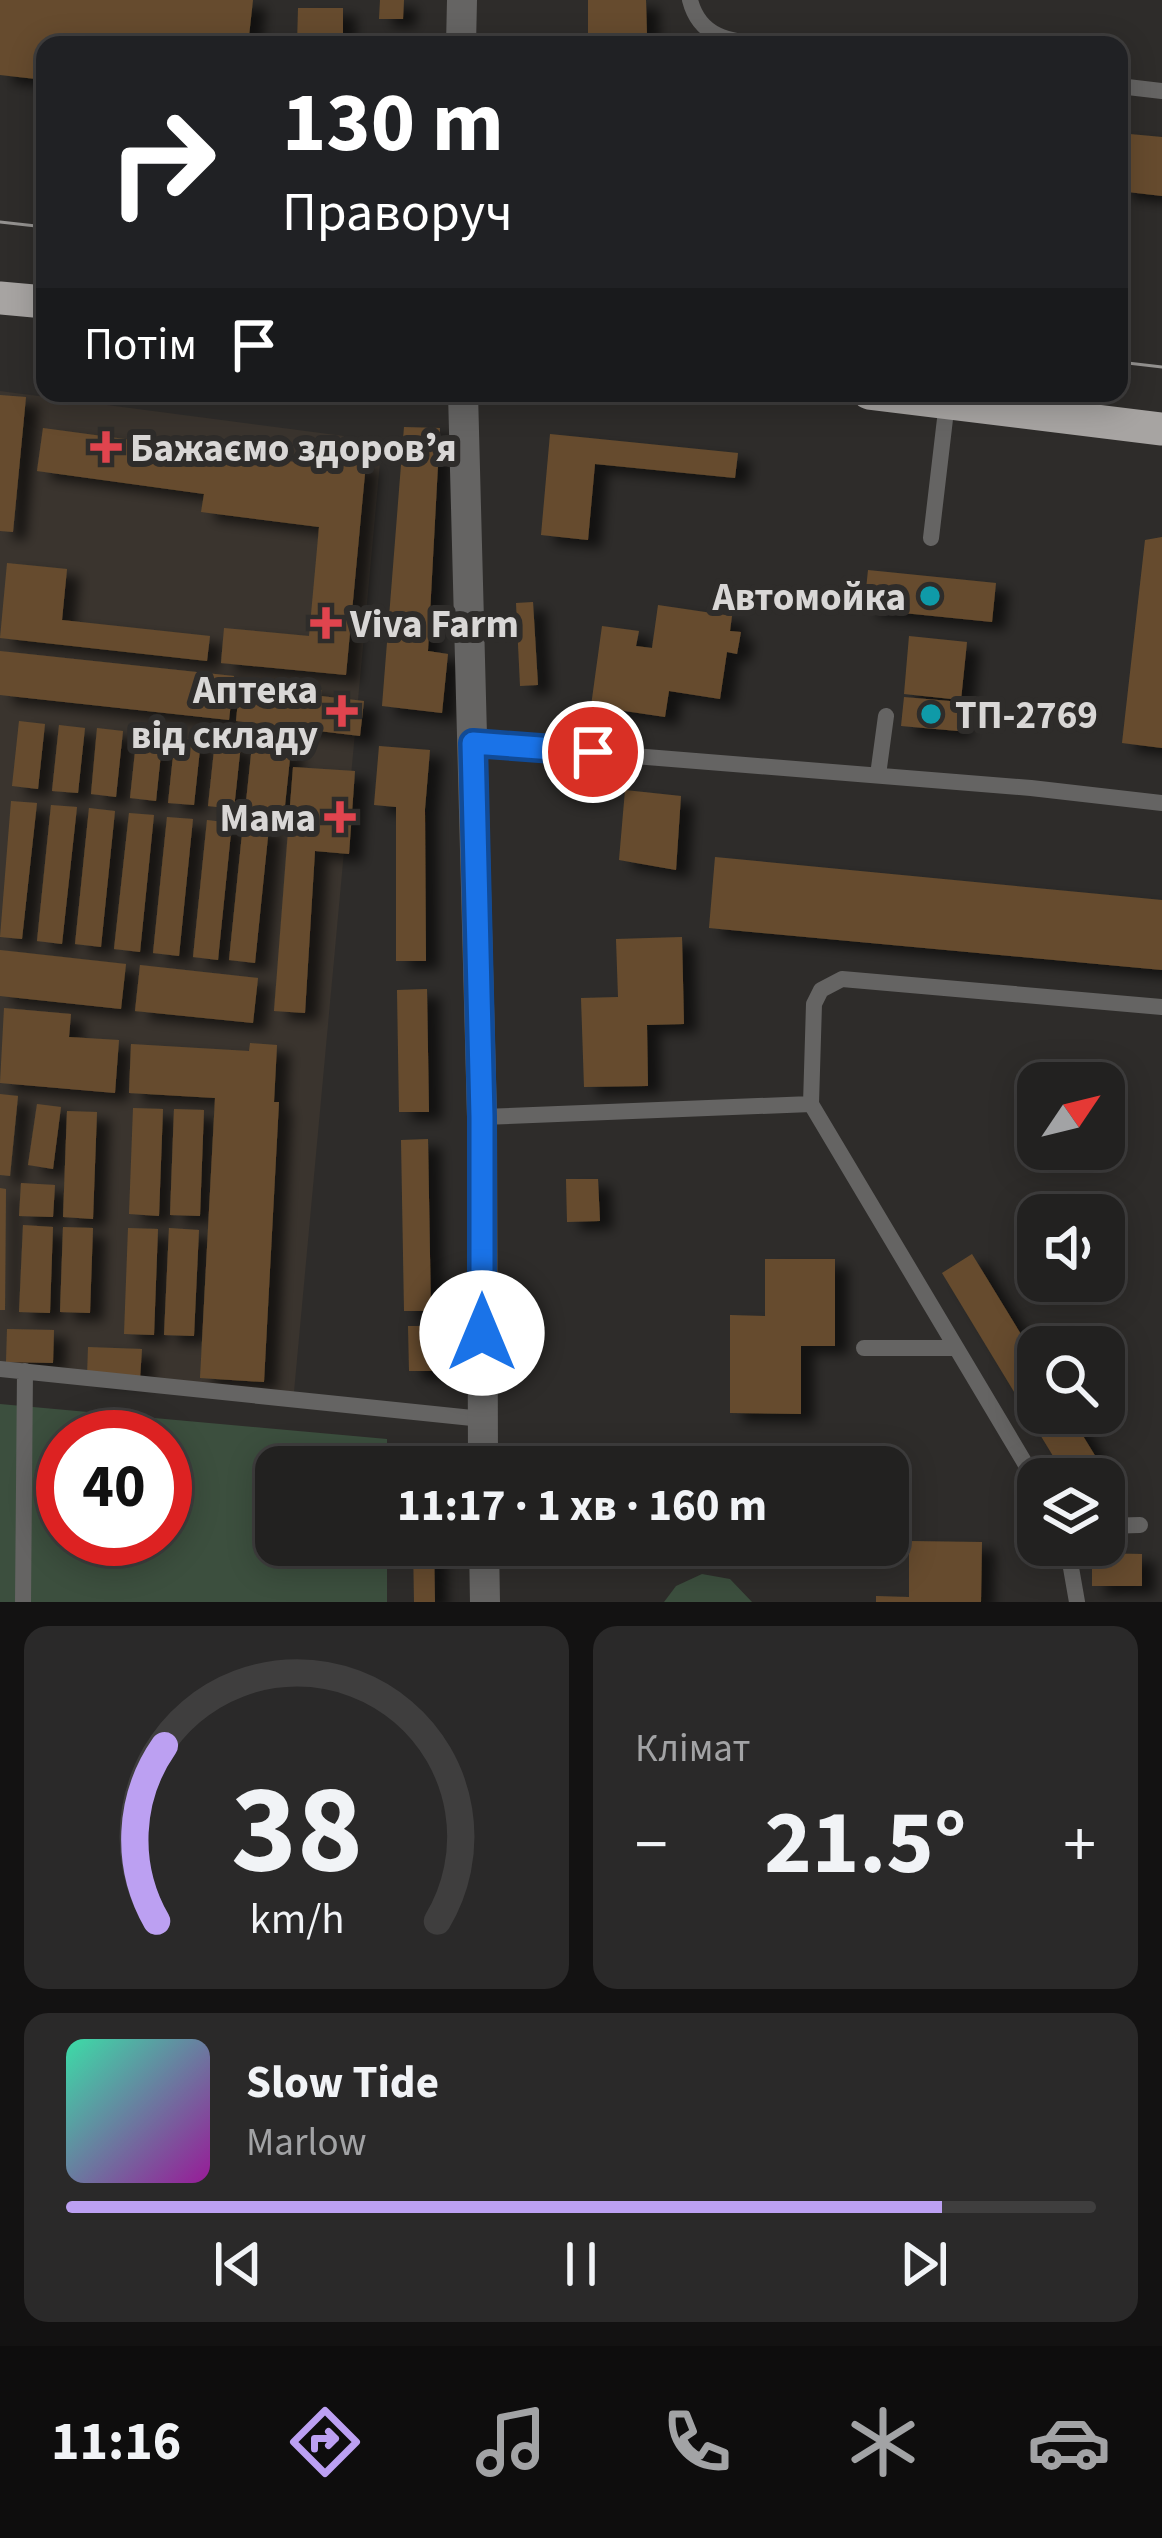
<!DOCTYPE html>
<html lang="uk">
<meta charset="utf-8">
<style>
:root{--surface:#222120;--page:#2a2929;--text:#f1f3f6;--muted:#a2a3a5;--line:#3f3e3e;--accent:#bca0f2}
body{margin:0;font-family:"Source Sans 3",sans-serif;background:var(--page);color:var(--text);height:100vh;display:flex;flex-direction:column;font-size:45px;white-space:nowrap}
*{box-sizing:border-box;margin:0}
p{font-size:39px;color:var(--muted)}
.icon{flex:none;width:66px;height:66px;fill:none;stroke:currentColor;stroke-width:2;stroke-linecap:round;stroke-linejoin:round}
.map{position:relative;height:1602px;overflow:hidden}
.drawer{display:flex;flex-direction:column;gap:24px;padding:24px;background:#131212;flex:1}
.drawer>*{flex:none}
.top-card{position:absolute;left:36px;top:36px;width:1092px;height:366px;border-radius:24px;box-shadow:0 6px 30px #0003,0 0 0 3px var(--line);background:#202124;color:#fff;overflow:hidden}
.needle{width:78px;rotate:55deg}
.controls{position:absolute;left:1017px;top:1062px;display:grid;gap:24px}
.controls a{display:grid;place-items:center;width:108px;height:108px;border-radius:24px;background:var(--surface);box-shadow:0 6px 30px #0003,0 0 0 3px var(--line);font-size:60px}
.speed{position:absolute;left:36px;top:1410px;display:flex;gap:24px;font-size:60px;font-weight:700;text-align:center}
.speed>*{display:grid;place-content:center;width:156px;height:156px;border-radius:50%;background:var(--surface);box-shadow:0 6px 30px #0003,0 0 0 3px var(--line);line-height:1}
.speed .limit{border:18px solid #d22;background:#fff;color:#111}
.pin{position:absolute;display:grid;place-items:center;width:102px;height:102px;color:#fff;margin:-51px;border:6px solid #fff;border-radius:50%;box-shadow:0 3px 12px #0007}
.me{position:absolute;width:132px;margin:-66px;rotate:0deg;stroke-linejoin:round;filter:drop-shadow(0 0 9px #0008)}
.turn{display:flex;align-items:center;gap:42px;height:252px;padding:0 48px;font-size:54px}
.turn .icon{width:156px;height:156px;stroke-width:2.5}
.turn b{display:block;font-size:84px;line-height:102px}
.then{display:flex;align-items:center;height:114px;padding:0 48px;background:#0003;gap:24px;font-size:45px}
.big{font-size:90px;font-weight:700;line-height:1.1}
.drawer .tile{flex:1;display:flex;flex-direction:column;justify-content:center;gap:18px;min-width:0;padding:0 42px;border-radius:24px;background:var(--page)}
.drawer .dial{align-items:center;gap:0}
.dial svg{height:312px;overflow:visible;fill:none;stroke:var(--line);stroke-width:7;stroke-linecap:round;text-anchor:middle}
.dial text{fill:var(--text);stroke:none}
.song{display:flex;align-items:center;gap:36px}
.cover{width:144px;height:144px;border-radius:18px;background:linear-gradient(135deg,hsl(160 70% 55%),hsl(300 70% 35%))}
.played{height:12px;border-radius:6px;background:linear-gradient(90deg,var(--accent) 85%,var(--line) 85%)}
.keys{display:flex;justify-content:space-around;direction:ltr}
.heat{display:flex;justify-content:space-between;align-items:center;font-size:66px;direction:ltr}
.drawer .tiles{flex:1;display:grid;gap:24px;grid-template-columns:1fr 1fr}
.tile:last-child{grid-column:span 2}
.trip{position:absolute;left:255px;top:1446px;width:654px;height:120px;border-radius:24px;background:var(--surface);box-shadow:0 6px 30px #0003,0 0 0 3px var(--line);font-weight:700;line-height:120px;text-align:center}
.dock{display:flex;height:192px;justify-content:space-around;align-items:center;background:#0e0d0d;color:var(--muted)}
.dock .icon{width:84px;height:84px}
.dock .on{color:var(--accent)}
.dock b{font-size:54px;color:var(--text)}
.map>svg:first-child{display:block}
</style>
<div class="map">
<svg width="1162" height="1602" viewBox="0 0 1162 1602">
<defs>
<filter id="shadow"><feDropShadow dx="13" dy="8" stdDeviation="6" flood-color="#0009"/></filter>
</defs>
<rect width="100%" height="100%" fill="#2e2c2a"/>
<path fill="#3a342e" d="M 0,391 L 382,441 L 293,1403 L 0,1364 Z"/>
<path fill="#3c4f3e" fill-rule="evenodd" d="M 0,1404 L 387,1439 L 387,1467 L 276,1467 L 276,1545 L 387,1545 L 387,1602 L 0,1602 ZM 63,1437 L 165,1437 L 165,1539 L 63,1539 Z
M 702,1574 L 730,1579 L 752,1602 L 664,1602 L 676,1586 Z"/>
<path fill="#664c2e" filter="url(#shadow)" d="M 0,0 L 253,0 L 248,45 L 45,45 L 45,80 L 0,75 Z
M 380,0 L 404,0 L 403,19 L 379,19 Z
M 588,0 L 646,0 L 647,35 L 588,36 Z
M 298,8 L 343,8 L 343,45 L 297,45 Z
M 1119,133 L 1162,137 L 1162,196 L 1119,191 Z
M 0,395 L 26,397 L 13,532 L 0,531 Z
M 404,427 L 440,428 L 428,651 L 448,654 L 442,713 L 382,706 Z
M 43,428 L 325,466 L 325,459 L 366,463 L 346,675 L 221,663 L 224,628 L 309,636 L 319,527 L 201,512 L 204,494 L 37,471 Z
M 550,434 L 738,453 L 735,478 L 595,464 L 588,540 L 541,535 Z
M 1162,537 L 1162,748 L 1122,743 L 1145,540 Z
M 7,563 L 67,569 L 62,620 L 210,636 L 207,661 L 0,638 Z
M 868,570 L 996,583 L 992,622 L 864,609 Z
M 533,602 L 538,685 L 520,686 L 516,603 Z
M 658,605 L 732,616 L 730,631 L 741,632 L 737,654 L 727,652 L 720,699 L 669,691 L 665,717 L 591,706 L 602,626 L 639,631 L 636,646 L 652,648 Z
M 909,636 L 967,642 L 961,700 L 904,694 Z
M 0,651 L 234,676 L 229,720 L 0,695 Z
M 240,680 L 322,690 L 321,696 L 364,701 L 360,736 L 236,721 Z
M 904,697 L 961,702 L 958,731 L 901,726 Z
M 19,721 L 45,724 L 38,789 L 12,786 Z
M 59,725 L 85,728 L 78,793 L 52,791 Z
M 97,728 L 123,731 L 116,797 L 91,794 Z
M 137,733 L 163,735 L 156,801 L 130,798 Z
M 175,737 L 201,740 L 194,805 L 168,803 Z
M 215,741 L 241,744 L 234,809 L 208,806 Z
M 252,745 L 291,749 L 284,815 L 245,811 Z
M 379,746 L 430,750 L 425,809 L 426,961 L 396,961 L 396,807 L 374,805 Z
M 293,767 L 355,771 L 349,854 L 315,851 L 305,1013 L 274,1011 Z
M 625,790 L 681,796 L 676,870 L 619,860 Z
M 11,801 L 37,803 L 22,939 L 0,937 Z
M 51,805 L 77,807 L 62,944 L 37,941 Z
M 89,808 L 115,811 L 101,947 L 75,944 Z
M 129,813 L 154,815 L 140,952 L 114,949 Z
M 167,817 L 193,819 L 179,956 L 153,953 Z
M 207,820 L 232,823 L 218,960 L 193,957 Z
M 243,824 L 269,827 L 255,963 L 229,960 Z
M 715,857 L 1162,900 L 1162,970 L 709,928 Z
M 682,937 L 684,1024 L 647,1025 L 648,1086 L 584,1087 L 581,998 L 618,997 L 616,939 Z
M 0,950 L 126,964 L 121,1009 L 0,996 Z
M 140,965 L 258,978 L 253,1023 L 135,1011 Z
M 427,989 L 429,1112 L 399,1112 L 397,990 Z
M 4,1008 L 71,1014 L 69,1037 L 119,1040 L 115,1093 L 0,1083 Z
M 250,1043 L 277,1045 L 274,1102 L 279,1102 L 264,1382 L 200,1378 L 215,1098 L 129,1093 L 131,1044 L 249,1051 Z
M 0,1094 L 18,1096 L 10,1176 L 0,1175 Z
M 37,1104 L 61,1107 L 53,1169 L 28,1165 Z
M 133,1108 L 163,1109 L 159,1216 L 129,1214 Z
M 174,1109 L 204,1110 L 200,1216 L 170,1215 Z
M 67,1111 L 97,1112 L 93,1219 L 63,1217 Z
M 428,1139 L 431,1311 L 404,1311 L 401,1140 Z
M 566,1179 L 598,1179 L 600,1221 L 567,1222 Z
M 21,1183 L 55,1185 L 53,1217 L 19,1216 Z
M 0,1188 L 6,1189 L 5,1310 L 0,1310 Z
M 23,1225 L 53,1227 L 50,1313 L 19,1312 Z
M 63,1227 L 93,1228 L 90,1313 L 60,1312 Z
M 128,1228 L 158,1229 L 154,1335 L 124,1334 Z
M 169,1228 L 199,1230 L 194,1336 L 164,1335 Z
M 972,1254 L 1038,1362 L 1038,1413 L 1069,1413 L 1107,1475 L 1101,1479 L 1067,1479 L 942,1273 Z
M 765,1259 L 835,1259 L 835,1346 L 801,1346 L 801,1414 L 730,1413 L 730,1315 L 765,1316 Z
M 408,1326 L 440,1326 L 441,1371 L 409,1371 Z
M 7,1329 L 54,1330 L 53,1363 L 6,1362 Z
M 88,1347 L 142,1349 L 140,1379 L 87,1377 Z
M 909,1541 L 982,1542 L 981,1602 L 876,1602 L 876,1596 L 909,1597 Z
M 413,1545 L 434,1545 L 435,1602 L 414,1602 Z
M 1092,1553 L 1142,1554 L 1142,1586 L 1092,1586 Z"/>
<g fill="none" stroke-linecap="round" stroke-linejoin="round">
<path stroke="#656463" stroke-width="16" d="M 690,0 C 700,39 731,41 766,45
M 1119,86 L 1162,91
M 931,538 L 947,402
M 473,743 L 1031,788 L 1162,803
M 878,775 L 886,716
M 482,1117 L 811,1104
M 864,1348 L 956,1348
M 0,1369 L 482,1419
M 1038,1485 L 811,1104 L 814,1004 L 821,990 L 842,979 L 1162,1007
M 1104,1526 L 1140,1525
M 1067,1545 L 1077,1602
M 23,1602 L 25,1371"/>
<path stroke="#656463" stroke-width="30" d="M 461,45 L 462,0
M 463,393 L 482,1117 L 483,1467
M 484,1545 L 485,1602"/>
<path stroke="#a7a4a2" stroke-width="33" d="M 0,298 L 45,302
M 869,393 L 1162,429"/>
<path stroke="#949290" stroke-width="3" d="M 0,222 L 45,227
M 1119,362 L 1162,367"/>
</g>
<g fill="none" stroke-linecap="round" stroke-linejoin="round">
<g stroke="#114b97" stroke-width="30">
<path id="route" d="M 482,1333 L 482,1117 L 473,743 L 593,752"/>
</g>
<use href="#route" stroke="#1a73e8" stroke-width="21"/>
</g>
<g fill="#e0444e" stroke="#2e2c2a" stroke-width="4.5">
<path d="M100 429h12v12h12v12h-12v12h-12v-12h-12v-12h12z"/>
<path d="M320 605h12v12h12v12h-12v12h-12v-12h-12v-12h12z"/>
<path d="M336 693h12v12h12v12h-12v12h-12v-12h-12v-12h12z"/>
<path d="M334 799h12v12h12v12h-12v12h-12v-12h-12v-12h12z"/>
</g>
<g fill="#0f9aa8" stroke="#2e2c2a" stroke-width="4.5">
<circle cx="930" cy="596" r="12"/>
<circle cx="931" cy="714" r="12"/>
</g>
<g text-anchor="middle" stroke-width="12" stroke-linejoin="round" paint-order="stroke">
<g font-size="39" font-weight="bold" fill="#d9d7d6" stroke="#2e2c2a" text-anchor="start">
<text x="130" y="461">Бажаємо здоровʼя</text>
<text x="906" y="610" text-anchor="end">Автомойка</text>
<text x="350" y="637">Viva Farm</text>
<text x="318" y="703" text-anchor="end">Аптека<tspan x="318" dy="45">від складу</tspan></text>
<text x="955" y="728">ТП-2769</text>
<text x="316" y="831" text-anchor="end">Мама</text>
</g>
</g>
</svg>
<div class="controls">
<a><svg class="needle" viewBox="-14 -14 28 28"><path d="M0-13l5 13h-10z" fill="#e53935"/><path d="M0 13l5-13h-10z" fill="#a2a3a5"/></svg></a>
<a><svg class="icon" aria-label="sound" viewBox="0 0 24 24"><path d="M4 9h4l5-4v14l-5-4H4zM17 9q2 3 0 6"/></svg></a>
<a><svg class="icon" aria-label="search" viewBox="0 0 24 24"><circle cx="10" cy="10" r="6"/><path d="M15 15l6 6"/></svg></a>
<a><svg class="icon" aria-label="layers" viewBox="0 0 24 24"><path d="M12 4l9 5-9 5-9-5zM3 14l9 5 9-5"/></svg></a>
</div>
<div class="speed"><div class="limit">40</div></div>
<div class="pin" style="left:593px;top:752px;background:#d93025"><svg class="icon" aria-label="arrive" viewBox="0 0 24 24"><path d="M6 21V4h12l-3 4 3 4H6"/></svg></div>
<svg class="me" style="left:482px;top:1333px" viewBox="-20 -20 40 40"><circle r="19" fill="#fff"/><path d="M0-13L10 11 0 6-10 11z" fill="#1a73e8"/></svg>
<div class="trip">11:17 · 1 хв · 160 m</div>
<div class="top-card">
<div class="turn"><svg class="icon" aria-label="right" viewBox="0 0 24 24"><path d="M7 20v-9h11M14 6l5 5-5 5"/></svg><div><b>130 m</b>Праворуч</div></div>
<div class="then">Потім<svg class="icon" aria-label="arrive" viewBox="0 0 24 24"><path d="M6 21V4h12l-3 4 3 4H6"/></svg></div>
</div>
</div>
<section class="drawer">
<div class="tiles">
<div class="tile dial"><svg viewBox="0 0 100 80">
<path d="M14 69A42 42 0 1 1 86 69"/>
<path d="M14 69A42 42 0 0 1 16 24" stroke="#bca0f2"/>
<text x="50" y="56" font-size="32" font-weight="700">38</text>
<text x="50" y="72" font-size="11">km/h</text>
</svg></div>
<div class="tile"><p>Клімат</p>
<div class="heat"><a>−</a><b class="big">21.5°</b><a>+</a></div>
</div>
<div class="tile">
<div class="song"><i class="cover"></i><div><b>Slow Tide</b><p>Marlow</p></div></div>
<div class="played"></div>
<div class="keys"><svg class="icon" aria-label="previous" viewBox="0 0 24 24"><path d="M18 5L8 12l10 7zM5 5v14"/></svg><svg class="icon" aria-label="pause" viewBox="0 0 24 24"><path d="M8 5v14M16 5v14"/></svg><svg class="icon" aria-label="next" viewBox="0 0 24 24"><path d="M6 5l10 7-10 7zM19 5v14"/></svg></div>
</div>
</div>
</section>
<nav class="dock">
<b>11:16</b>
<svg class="icon on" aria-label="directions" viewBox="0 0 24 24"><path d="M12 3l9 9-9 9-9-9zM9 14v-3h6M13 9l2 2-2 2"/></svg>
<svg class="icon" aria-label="music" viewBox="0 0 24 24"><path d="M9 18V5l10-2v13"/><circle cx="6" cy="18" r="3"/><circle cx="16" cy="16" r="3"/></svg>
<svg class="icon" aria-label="phone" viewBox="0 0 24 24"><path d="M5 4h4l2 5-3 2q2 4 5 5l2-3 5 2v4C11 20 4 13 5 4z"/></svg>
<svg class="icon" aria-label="climate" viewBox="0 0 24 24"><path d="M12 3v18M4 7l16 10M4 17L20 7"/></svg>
<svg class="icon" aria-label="car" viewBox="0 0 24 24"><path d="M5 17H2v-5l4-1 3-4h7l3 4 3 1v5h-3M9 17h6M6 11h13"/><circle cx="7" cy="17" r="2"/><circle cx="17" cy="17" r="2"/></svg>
</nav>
